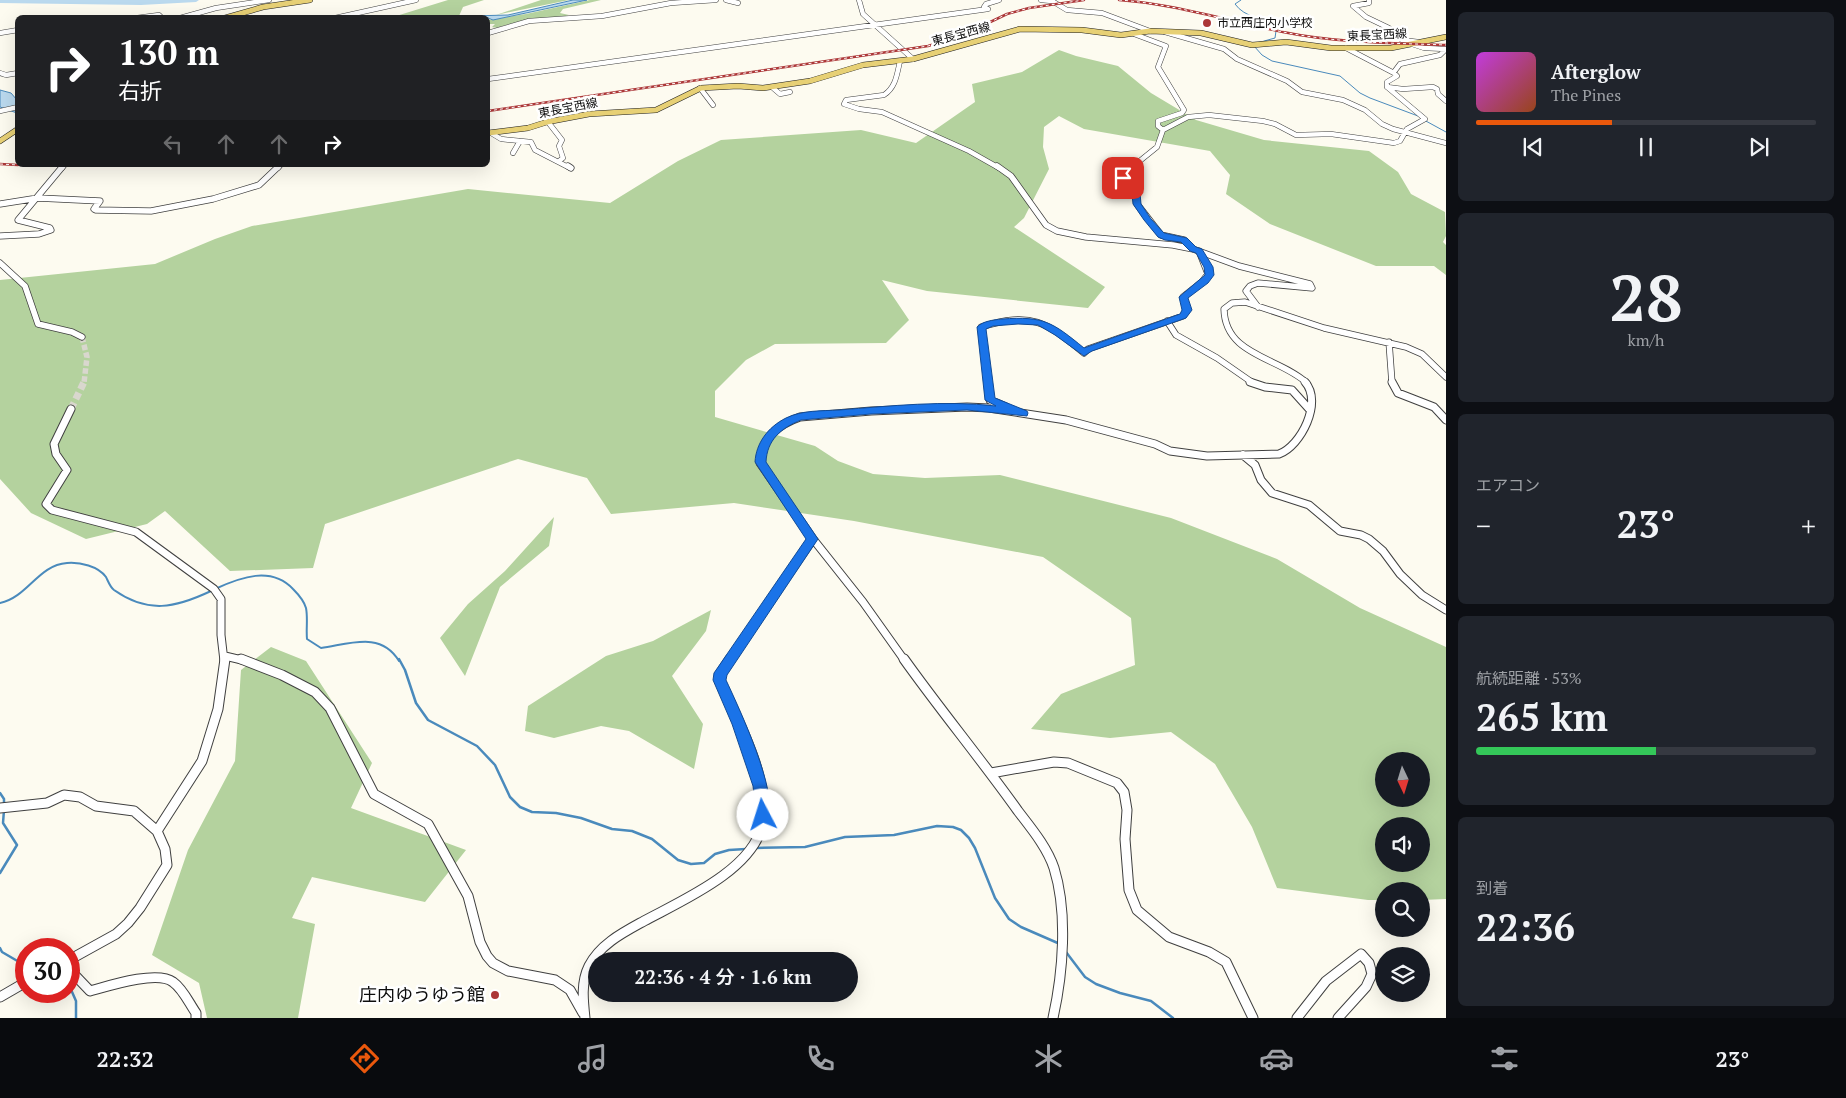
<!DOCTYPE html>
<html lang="ja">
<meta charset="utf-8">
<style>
:root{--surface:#171b24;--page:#20242c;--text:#f1f3f6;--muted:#9ea1a6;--line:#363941;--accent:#ea580c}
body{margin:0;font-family:"PT Serif","Noto Sans JP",serif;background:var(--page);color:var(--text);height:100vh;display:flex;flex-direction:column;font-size:19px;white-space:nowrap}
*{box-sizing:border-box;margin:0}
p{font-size:16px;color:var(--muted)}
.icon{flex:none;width:28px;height:28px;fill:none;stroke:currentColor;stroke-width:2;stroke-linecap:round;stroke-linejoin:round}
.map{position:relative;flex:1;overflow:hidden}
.sheet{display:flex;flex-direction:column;gap:12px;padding:12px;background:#0d0f14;width:400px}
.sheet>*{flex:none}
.top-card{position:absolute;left:15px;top:15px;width:475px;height:152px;border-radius:8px;box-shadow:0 5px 20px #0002;background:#202124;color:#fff;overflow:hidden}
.needle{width:32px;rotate:176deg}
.buttons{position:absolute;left:1375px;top:752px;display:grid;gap:10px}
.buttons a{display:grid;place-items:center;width:55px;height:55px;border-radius:50%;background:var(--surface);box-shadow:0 5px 20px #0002;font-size:25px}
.speed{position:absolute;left:15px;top:938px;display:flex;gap:10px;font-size:25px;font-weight:700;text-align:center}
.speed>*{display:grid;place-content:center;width:65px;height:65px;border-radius:50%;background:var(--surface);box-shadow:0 5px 20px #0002;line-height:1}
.speed .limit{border:8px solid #d22;background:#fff;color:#111}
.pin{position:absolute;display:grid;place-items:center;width:42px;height:42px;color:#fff;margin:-21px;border-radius:10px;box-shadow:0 2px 8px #0006}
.me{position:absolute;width:55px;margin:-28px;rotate:355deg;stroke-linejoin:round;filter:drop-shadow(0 0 4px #0008)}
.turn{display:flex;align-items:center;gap:18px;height:105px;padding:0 20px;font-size:22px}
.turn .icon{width:65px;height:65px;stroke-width:2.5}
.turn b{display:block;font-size:35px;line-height:42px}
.lanes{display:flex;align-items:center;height:48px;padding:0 20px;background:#0003;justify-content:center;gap:25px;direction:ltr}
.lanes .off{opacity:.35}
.big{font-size:38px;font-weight:600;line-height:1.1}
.sheet .widget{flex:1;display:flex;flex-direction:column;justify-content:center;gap:8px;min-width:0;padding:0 18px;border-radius:8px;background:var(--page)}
.sheet .dial{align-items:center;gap:0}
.dial b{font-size:65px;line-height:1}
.song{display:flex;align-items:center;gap:15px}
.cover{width:60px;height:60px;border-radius:8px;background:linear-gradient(135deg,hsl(290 70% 55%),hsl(20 70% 35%))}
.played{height:5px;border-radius:2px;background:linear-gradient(90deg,var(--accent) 40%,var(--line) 40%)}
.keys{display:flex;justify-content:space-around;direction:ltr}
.heat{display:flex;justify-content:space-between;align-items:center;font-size:28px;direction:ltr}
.charge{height:8px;border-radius:4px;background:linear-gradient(90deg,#34c759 53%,var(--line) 0)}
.trip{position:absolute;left:588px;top:952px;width:270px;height:50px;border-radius:25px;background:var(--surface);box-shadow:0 5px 20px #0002;font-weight:600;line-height:50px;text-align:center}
.menu{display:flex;height:80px;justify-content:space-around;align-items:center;background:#090b0e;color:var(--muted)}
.menu .icon{width:35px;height:35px}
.menu .active{color:var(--accent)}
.menu b{font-size:22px;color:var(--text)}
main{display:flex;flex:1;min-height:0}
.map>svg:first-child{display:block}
</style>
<main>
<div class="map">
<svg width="1446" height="1018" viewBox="0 0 1446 1018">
<rect width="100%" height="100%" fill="#fdfbf0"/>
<path fill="#b4d29e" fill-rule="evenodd" d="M 448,0 L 484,0 L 463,7 L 459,16 L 393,17 Z
M 541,0 L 569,0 L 496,15 Z
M 590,0 L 601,0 L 563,9 L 560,13 L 569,15 C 545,22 522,18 497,28 L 492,27 L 495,24 L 488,24 L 488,20 L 526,14 Z
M 1059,50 L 1076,56 L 1118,66 L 1151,93 L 1196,120 L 1264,140 L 1369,151 L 1398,172 L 1411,194 L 1445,212 L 1446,236 L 1443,242 L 1446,245 L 1446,275 L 1434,266 L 1376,266 L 1270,224 L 1226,194 L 1230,175 L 1210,151 L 1084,129 L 1059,116 L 1044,127 L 1043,147 L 1049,169 L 1024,218 L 1014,227 L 1105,287 L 1088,308 L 927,291 L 882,280 L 909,320 L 886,343 L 775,344 L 746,360 L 715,391 L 715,417 L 815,446 L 838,461 L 873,474 L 925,478 L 1000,475 L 1171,518 L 1277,559 L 1360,608 L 1446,647 L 1446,899 L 1421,900 L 1421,891 L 1384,891 L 1384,900 L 1368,900 L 1277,888 L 1252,827 L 1215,764 L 1171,732 L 1110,738 L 1031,729 L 1061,694 L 1135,665 L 1131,618 L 1043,557 L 854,521 L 734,503 L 611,514 L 587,478 L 518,459 L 325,524 L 313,568 L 230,571 L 165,511 L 147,524 L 86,539 L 31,513 L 0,479 L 0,280 L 155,264 L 215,239 L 252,226 L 468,189 L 610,203 L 678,161 L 721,140 L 861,130 L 916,143 L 975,102 L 972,84 L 1022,72 ZM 1384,761 L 1421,761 L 1421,799 L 1384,799 ZM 1384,826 L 1421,826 L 1421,864 L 1384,864 Z
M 554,517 L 549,546 L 500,587 L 465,676 L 440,638 L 468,604 L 505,571 Z
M 711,610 L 706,631 L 672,676 L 703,724 L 694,769 L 629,731 L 601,726 L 554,738 L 525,731 L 528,706 L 606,656 L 653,641 Z
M 271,647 L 306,661 L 372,763 L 351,808 L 466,850 L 425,902 L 312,877 L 292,918 L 315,924 L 298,1018 L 207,1018 L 199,983 L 152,955 L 188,850 L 235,761 L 241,670 Z"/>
<path fill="#bad9ee" stroke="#4a8abc" d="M 573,0 L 587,0 L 493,20 L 488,18 L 433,17 L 508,15 Z
M 0,90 L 11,93 L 17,100 L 17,113 L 0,107 Z"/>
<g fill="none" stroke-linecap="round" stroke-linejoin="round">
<path stroke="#4a8abc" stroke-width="1" d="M 1241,0 L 1235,4 C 1245,18 1263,18 1277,25 L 1277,29
M 1257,43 L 1275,38 L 1276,31
M 1254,46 L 1262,55 L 1272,61 L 1340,76 L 1360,93 L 1370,98 L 1418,116
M 1424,120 L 1446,132"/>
<path stroke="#4a8abc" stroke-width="2" d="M 215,589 C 241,577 271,566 293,589 C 298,594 304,601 306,608 C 308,618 306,629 307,639 L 321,648 C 350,644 381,631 399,661
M 0,603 C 28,597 38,565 67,563 C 80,562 98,566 106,577 C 108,581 110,587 114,590 C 148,614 175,608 211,591"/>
<path stroke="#4a8abc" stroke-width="2.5" d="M 399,659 L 405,670 L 416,703 L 428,720 L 477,746 L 495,765 L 510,797 L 520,807 L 532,812 L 556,813 L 581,818 L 612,829 L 632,831 L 652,839 L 678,860 L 691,864 L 704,863 L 715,854 L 729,850 L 746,849
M 0,793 L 4,799 L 4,805
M 755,848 L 805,847 L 845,837 L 894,835 L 937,826 L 953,827 L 961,830 L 969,838 L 975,848 L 995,898 L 1009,919 L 1021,927 L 1060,944
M 0,873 L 17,845 L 3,823 L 4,810
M 0,948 L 2,952 L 26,966
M 1066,952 L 1085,977 L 1096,984 L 1120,993 L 1151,1001 L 1173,1018
M 69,985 L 76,1001 L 76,1018"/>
<path fill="#bad9ee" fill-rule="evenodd" d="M 0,0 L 199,0 L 196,2 L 141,5 L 0,3 Z"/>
<path stroke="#d9d7ce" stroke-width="5.5" stroke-dasharray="5.5 2.5" stroke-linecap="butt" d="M 82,337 L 87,357 L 84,383"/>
<path stroke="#d9d7ce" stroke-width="7" stroke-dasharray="7 4" stroke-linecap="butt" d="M 71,409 L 84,382"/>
<g stroke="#404040" stroke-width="5.5">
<path id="minor-far3" d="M 726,0 L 738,3
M 859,0 L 863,14 L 913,59
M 1041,0 L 1052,1 L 1067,10 L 1102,13 L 1150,31
M 1369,0 L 1369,3 L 1353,6 L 1366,17 L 1389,28 L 1402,40 L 1419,42
M 136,18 L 159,15 L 162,18
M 180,18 L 216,8 L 269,0
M 335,18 L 416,0
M 1165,32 L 1224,49 L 1237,59 L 1287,81 L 1302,92 L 1343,100 L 1365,110 L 1382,124 L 1393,129 L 1446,143
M 0,33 L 18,30
M 488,33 L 529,21 L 602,16 L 671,3 L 716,0
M 1134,34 L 1166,46 L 1158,67 L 1184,110 L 1182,113 L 1158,121 L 1158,126 L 1163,130
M 1412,44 L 1424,48 L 1446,49
M 1346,48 L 1394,73 L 1397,76 L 1387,82 L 1387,87
M 900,61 C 897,74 896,87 884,95 L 846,100 L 844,104 L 859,109 L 882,112 L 969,151 L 999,168
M 1394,72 L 1400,64 L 1440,55 L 1446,49
M 0,73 L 6,75 L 18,73
M 488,79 L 988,9 L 984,7 L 986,4 L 999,0
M 1387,87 L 1403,89 L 1433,87 L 1437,89 L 1438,94 L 1446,101
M 700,88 L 713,105
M 773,88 L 780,94 L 790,92
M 0,111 L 18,107
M 548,122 L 562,140 L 559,146 L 563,158 L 559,161
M 491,133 L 501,139 L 531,142 L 535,150 L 570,168
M 513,153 L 520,141
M 62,168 L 64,165
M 278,168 L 280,165
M 1131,168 L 1157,147 L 1163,130 L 1188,117 L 1209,115 L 1263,121 L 1275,124 L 1296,135 L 1331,134 L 1394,143 L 1400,141 L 1407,129 L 1425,119 L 1387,87"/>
</g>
<g stroke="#404040" stroke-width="7">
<path id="minor-far2" d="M 568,166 L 571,168
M 997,166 L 1011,176 L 1046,225 L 1057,231 L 1086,237 L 1173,245 L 1193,249 L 1239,266 L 1310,284 L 1312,288 L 1258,283 L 1250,286 L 1246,291 L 1258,307
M 1132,166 L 1123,178 L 1136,193 L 1137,204 L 1161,235 L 1184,240 L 1193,249
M 0,204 L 38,198 L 100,201 L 94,209 L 96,210 L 151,211 L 213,199 L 259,185 L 279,166
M 0,236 L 39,234 L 51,230 L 50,228 L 18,220 L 63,166
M 0,263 L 25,286 L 38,324 L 72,332 L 82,337
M 1167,321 L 1176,335 L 1217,358 L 1253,383
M 1389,342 L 1392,383
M 988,383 L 981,327 C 1032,311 1046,322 1084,353 L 1088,349 L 1183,316 L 1187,310 L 1183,297 L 1202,282 L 1208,274 L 1199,251
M 1307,383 C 1279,357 1225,356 1224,309 L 1232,303 L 1245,302 L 1324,328 L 1406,347 L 1422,354 L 1446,377"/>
</g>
<g stroke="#404040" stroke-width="9">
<path id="minor-far1" d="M 988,382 L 990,400 L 1006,407
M 1250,382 L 1265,387 L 1292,390 L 1310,410
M 1392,382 L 1398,393 L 1434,407 L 1446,420
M 71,409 L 54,444 L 56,454 L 67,470 L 46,504 L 52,510 L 136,532 L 214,589 L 221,599 L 221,635 L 224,661
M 1243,455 L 1255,465 L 1261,480 L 1272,493 L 1309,505 L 1340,531 L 1361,535 L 1369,539 L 1383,551 L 1400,574 L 1422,595 L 1446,610
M 225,656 L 246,661
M 729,661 L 813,539
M 905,661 L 863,602 L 813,539 L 760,463 C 762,438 777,425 800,417 L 871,411 L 967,407 L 989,408 L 1066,420 L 1155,444 L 1170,451 L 1207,456 L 1279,454 C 1301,446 1323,402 1305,382"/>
</g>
<g stroke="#404040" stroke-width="11">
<path id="minor" d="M 241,659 L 282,675 L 315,692 L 330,708 L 374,794 L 428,824 L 468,896 L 480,942 L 487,956 L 493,963 L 508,971 L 555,980 L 570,990 L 583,1013
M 904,659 C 941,711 981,759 1018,811 C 1031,828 1047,847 1054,868 C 1068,913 1063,973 1053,1018
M 991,773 L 1054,762 L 1068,763 L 1117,783 L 1124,792 L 1127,810 L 1125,839 L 1129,890 L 1137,910 L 1169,937 L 1209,952 L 1226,962 L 1253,1018
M 0,808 L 47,803 L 64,795 L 80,797 L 96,806 L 134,811 L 157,831 L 165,849 L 167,865 L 140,908 L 128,923 L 116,934 L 69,960
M 157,831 L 202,761 L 218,709 L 225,659
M 69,969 L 90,991 C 108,986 157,970 173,982 C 183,989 189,1003 196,1013 L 196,1018
M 0,997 L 26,982
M 585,1018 C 583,1000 581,982 589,966 C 600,944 624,932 644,921 C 681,901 753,870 762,825 C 771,780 738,721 720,681 L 721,673 L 730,659
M 1297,1018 L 1326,981 L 1361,954 L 1369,963 L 1372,974 L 1366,987 L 1338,1018"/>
</g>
<g stroke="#1e1e1e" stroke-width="6">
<path id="major" d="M 225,18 L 263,7 L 310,0
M 488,133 L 528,128 L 547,122 L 589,114 L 656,110 L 701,88 L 738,86 L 763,88 L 810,81 L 863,65 L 913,59 L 1020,29 L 1082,30 L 1121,35 L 1150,31 L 1201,33 L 1252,45 L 1286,42 L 1331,48 L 1391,48 L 1446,37
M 0,141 L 18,129"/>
</g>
<use href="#minor-far3" stroke="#fff" stroke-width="4.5"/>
<use href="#minor-far2" stroke="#fff" stroke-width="5.5"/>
<use href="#minor-far1" stroke="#fff" stroke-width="7"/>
<use href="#minor" stroke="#fff" stroke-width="9"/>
<use href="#major" stroke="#e7d075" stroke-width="5"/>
<g stroke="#ac3738" stroke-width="2.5">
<path id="rail" d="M 1119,0 C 1175,4 1228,21 1283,32 C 1337,43 1392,43 1446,45
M 488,111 L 928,46 L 961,36 L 1007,14 L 1029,8 L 1084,0
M 0,164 L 18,165
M 29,165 L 64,165"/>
</g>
<use href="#rail" stroke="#fff" stroke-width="1" stroke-dasharray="3" stroke-linecap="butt"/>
</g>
<path fill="#1a73e8" stroke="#114b97" d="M 1120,177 L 1125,177 L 1140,193 L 1141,204 L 1151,219 L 1164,233 L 1187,238 L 1196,247 L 1202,249 L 1213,267 L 1214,275 L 1208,283 L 1188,298 L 1192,310 L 1186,318 L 1092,351 L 1084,356 L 1055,335 L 1038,325 L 1018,324 L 993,326 L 986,329 L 995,398 L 1027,411 L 1028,413 L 1027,416 L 967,410 L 871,414 L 801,420 C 781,428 767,440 766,462 L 818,539 L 727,675 L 726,680 C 739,708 779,793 768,820 L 763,822 L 757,820 L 753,786 L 732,724 L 713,680 L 714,673 L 806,539 L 755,462 C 756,443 768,427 786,418 C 802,410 822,411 839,410 C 891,406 944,400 996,406 L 985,400 L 977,327 C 983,321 993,320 1002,319 C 1044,316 1052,322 1084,348 L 1180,314 L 1182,310 L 1179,297 L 1205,275 L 1204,267 L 1196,253 L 1190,251 L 1181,242 L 1165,240 L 1158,237 L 1144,220 L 1133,204 L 1132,194 L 1120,180 Z"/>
<g fill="#ac3738" stroke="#fff" stroke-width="2">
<circle cx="1207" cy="23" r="5"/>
<circle cx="495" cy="995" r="5"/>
</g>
<g text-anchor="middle" stroke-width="5" stroke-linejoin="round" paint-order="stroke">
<g font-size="12" fill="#0d0d0d" stroke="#fff" text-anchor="start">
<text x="1217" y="27">市立西庄内小学校</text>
</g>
<g font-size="12" fill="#0d0d0d" stroke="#fff">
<text transform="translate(961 34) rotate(-15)" y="4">東長宝西線</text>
<text transform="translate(1377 35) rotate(-3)" y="4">東長宝西線</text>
<text transform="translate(568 108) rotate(-11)" y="4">東長宝西線</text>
</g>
<g font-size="18" fill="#0d0d0d" stroke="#fff" text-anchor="end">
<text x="485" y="1001">庄内ゆうゆう館</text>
</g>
</g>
</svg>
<div class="buttons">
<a><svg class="needle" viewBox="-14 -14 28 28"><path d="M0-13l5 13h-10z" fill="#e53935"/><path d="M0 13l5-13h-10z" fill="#9ea1a6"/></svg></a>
<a><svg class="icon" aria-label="sound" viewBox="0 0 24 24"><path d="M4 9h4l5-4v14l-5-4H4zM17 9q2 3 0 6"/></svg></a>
<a><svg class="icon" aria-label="search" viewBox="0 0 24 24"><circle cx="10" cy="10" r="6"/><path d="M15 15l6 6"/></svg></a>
<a><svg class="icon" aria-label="layers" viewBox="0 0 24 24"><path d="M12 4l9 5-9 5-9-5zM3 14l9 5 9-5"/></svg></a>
</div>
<div class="speed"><div class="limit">30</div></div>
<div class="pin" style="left:1123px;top:178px;background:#d93025"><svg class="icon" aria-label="arrive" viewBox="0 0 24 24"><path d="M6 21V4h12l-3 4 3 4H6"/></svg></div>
<svg class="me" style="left:763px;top:815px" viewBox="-20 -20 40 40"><circle r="19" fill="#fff"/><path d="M0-13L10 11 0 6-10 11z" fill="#1a73e8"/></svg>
<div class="trip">22:36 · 4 分 · 1.6 km</div>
<div class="top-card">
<div class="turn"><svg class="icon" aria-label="right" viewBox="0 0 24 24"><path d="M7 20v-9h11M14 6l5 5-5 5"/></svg><div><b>130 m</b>右折</div></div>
<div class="lanes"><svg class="icon off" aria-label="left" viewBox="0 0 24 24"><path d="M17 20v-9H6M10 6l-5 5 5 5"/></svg><svg class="icon off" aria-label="ahead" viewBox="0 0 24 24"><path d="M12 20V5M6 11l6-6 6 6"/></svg><svg class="icon off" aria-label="ahead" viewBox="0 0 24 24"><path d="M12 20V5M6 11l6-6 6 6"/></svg><svg class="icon" aria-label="right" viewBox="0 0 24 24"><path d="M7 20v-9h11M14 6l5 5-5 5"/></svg></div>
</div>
</div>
<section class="sheet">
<div class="widget">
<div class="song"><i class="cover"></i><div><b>Afterglow</b><p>The Pines</p></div></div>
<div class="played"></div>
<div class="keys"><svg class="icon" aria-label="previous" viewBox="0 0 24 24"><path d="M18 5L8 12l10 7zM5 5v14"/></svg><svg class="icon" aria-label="pause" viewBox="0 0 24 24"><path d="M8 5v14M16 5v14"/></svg><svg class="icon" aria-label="next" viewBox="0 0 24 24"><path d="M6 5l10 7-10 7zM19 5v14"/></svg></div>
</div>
<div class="widget dial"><b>28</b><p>km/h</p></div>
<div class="widget"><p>エアコン</p>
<div class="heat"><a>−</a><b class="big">23°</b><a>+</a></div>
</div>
<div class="widget"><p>航続距離 · 53%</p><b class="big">265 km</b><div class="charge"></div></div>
<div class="widget"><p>到着</p><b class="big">22:36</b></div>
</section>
</main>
<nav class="menu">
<b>22:32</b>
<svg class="icon active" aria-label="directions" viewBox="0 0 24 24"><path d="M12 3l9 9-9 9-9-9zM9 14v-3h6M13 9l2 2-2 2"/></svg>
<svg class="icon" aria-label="music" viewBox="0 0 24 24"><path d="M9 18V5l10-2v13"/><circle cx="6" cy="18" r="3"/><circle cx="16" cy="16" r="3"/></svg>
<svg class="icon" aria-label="phone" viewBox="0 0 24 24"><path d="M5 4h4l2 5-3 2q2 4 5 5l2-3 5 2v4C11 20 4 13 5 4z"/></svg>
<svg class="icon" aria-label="climate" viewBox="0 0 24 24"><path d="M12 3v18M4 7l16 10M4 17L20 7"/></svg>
<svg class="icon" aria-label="car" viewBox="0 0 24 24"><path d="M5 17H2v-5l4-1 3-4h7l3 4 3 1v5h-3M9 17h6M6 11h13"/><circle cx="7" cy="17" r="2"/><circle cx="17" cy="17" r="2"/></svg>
<svg class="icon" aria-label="filters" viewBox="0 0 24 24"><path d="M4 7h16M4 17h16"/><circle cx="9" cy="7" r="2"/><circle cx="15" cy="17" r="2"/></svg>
<b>23°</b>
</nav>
